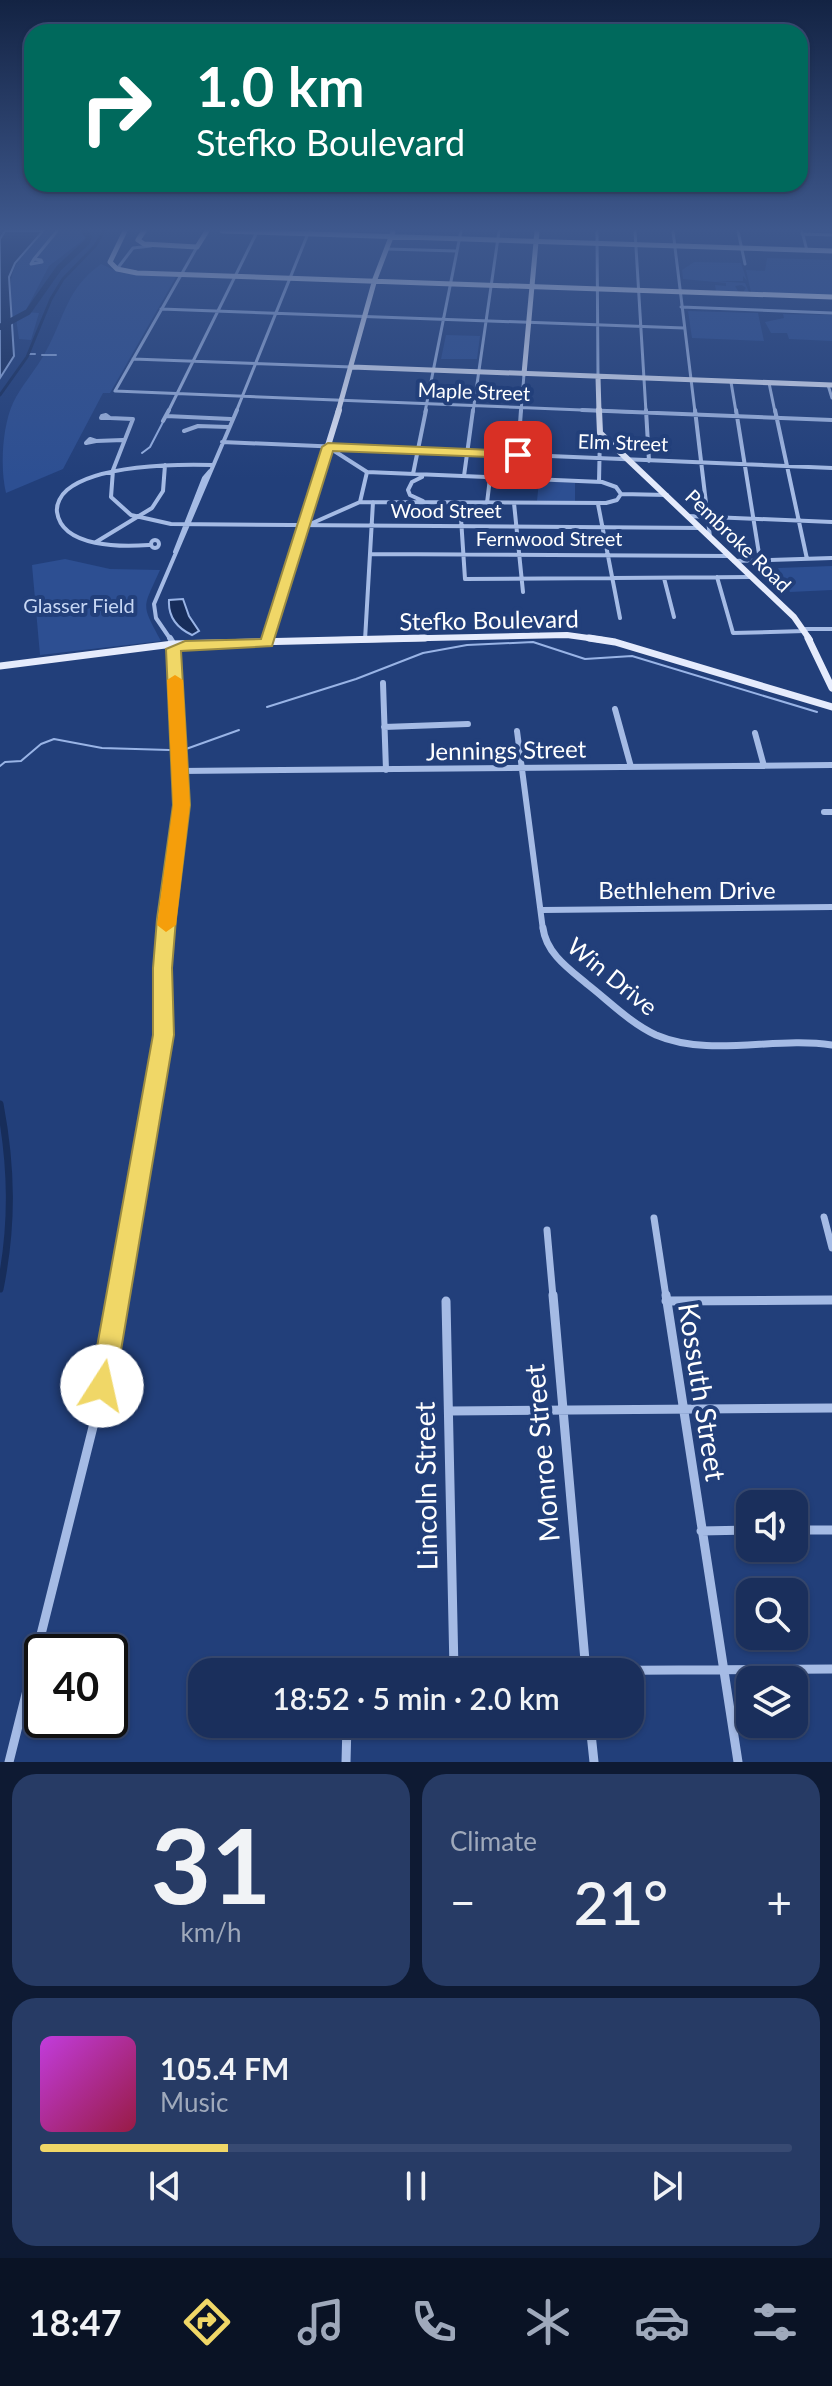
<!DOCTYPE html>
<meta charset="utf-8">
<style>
:root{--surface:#1a2f5c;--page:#273b65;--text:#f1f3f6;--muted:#9fa9bb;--line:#384a72;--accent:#f0d767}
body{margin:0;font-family:Lato,sans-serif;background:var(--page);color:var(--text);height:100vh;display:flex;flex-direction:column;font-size:30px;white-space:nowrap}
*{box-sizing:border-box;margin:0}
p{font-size:26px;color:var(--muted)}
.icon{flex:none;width:44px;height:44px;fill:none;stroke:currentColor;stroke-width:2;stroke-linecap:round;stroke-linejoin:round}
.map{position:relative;height:1762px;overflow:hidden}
.drawer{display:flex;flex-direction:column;gap:12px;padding:12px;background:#0e1a33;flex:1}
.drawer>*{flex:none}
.hud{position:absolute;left:24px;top:24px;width:784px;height:168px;border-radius:24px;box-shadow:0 2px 6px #0004,0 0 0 2px var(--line);background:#00695c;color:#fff;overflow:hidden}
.fabs{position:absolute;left:736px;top:1490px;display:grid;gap:16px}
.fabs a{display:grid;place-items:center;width:72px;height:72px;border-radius:16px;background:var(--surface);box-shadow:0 2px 6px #0004,0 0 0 2px var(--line);font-size:40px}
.speed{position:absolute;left:24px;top:1634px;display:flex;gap:16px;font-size:40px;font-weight:700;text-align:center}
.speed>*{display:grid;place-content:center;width:104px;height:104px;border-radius:50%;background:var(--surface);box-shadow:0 2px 6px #0004,0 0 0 2px var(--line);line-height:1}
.speed .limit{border:4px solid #111;border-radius:12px;background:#fff;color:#111}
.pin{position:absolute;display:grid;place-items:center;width:68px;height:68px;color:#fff;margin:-34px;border-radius:16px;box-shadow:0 4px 12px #0006}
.me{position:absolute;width:88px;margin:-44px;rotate:10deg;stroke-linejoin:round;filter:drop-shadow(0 0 6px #0008)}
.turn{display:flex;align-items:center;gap:28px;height:168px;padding:0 40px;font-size:36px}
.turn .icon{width:104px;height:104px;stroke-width:2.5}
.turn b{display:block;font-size:56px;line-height:68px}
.big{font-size:60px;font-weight:600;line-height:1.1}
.drawer .tile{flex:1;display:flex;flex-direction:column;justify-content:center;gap:12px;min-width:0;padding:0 28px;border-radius:24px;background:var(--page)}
.drawer .dial{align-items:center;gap:0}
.dial b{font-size:104px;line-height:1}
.song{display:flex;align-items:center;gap:24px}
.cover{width:96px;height:96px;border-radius:12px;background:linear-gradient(135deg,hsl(290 70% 55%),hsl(340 70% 35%))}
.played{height:8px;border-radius:4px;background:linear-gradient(90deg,var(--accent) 25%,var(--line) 25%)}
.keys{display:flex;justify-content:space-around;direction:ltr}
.heat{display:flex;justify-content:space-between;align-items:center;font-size:44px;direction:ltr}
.drawer .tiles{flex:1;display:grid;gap:12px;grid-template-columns:1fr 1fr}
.tile:last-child{grid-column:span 2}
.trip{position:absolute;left:188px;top:1658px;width:456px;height:80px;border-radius:24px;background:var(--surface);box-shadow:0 2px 6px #0004,0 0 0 2px var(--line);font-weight:600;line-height:80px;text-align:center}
.tab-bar{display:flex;height:128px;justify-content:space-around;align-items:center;background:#0a1325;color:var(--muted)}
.tab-bar .icon{width:56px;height:56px}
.tab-bar .on{color:var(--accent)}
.tab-bar b{font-size:36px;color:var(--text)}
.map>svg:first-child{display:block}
</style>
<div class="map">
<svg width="832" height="1762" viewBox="0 0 832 1762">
<rect width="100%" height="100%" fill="#223f7a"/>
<path fill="#2d4f92" d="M 43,231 L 83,231 L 87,237 L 49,266 L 25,312 L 39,313 L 31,340 L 19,339 L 16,318 L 10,317 C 9,268 11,267 43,231 Z
M 767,258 L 832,260 L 832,296 L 751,292 L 746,270 L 765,271 Z
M 694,262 L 741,263 L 747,281 L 743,276 L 743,281 L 716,281 L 745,283 L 749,292 L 743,292 L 746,288 L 742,285 L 735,286 L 739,293 L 716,291 L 715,285 L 726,286 L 726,283 L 683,279 L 682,270 Z
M 101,264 L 121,273 L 176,277 L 110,393 L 103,393 L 63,469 L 6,493 C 0,469 2,427 13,403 C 22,384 37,369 46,351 C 65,317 66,289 101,264 Z
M 688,311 L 758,313 L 764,341 L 692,338 Z
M 783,314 L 832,315 L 832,341 L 789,339 L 787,333 L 771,333 L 765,322 L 784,318 Z
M 446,335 L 480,336 L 477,359 L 441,359 Z
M 539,481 L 575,483 L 575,502 L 537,501 Z
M 65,559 L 110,569 L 160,570 C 142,610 141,603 161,641 L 40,655 L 32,565 Z
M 832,566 L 832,590 L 790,592 L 778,568 Z"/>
<path fill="#172d5a" stroke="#99b4e6" stroke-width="2" d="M 5,231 L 43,231 L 15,263 L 9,277 L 14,356 L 0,378 L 0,239 Z
M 183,599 L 189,616 L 199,631 L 192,635 C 177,628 168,616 169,600 Z"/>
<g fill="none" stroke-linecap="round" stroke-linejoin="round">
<path stroke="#99b4e6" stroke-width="2" d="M 29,354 L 35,354
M 42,355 L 56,355
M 142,453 L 150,447 L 163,422
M 267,707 L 356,679 L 423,653 L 467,645 L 533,642 L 585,659 L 632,656 L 817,712
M 186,749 L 239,730
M 0,766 L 5,762 L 21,761 L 41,744 L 54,739 L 102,748 L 169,750"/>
<path stroke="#172d5a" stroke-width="3" d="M 0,395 L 27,357 L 51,299 L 63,279 L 95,246 L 104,231"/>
<path stroke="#172d5a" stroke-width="7" d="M 0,1104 C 12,1168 13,1225 0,1289"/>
<path stroke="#172d5a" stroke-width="6" d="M 0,327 L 28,312 L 59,268 L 87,242 L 89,237 L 84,231"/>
<path stroke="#a5bbe5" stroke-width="3" d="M 597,231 L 598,377
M 635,231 L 646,412
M 673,231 L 695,412
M 738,231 L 745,264
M 802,231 L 807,251
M 802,234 L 832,235
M 197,247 L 115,391 L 631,412
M 387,249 L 456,251
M 34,259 L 57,231
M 34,259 L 41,260 L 42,262 L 31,264 Z
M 117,269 L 133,248 L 151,246
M 681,307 L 832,313
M 161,309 L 684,328
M 133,359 L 352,367
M 731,382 L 736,412
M 769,383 L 775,412
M 828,385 L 832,398
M 168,412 L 257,232
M 236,412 L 309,231
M 425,412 L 461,231
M 473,412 L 499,231
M 521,412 L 524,374"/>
<path stroke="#a5bbe5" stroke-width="4" d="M 582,410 L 832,420
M 646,410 L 649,461
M 695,410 L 710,537
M 736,410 L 760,560
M 775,410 L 807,559
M 106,415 L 110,418 L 101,418 L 102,416 Z
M 166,416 L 231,419
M 110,418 L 133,419 L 113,470 L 111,497 L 131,515 L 171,524 L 701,528
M 163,421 L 169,410
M 184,431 L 198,426 L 228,427
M 90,439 L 96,441 L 86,443 Z
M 96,441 L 123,440
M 222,442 L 832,468
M 413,474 L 426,410
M 464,476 L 473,410
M 422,477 L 412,482 L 408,490 L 410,495 L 423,501
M 516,479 L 521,410
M 599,482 L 600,433
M 621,494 L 667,495
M 360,502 L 367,472
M 460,503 L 465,579 L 751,577
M 487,503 L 490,478
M 514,503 L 523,592
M 598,504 L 620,618
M 688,516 L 832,522
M 308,525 L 360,502 L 606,503 L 617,500 L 621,494 L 616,487 L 602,482 L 367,472 L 328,447
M151 544a4 4 0 1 1 8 0a4 4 0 1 1-8 0Z
M 96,542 L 152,508 L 163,491 L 165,465
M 149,545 C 123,547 62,548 57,512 C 56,504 61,495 67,490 C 97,465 174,464 212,465
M 175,552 L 204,478 L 210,471
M 370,554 L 728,556
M 734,561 L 832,558
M 717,577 L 733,633 L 805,631
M 664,578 L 674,617
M 804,629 L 832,629
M 171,640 L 156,618 L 154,604 L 237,410
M 365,640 L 373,502"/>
<path stroke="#a5bbe5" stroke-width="6" d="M 383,683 L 386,770
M 615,709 L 631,767
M 384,727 L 468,724
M 517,731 L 543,930
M 755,733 L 764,766
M 180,771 L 832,765
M 824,812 L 832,812
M 542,910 L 832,907
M 167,930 L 182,794 L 173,643 L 170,638"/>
<path stroke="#a5bbe5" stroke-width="7" d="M 543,928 C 546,953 569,969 587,984 C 609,1001 630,1023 656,1035 C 710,1058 775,1036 832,1045
M 824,1217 L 832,1248
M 654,1218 L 666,1297
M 547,1230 L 553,1297
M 118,1297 L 161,1061 L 167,928"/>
<path stroke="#a5bbe5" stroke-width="9" d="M 553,1295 L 586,1672
M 666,1295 L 738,1762
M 446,1301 L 454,1670
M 666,1301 L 832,1300
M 449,1411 L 832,1408
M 794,1530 L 832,1530
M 701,1531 L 750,1530
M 337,1672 L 832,1669
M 198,1674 L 202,1674
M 590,1724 L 594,1762
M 9,1762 L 99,1403 L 119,1295
M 346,1762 L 347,1724"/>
<path stroke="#e5ebfc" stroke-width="5" d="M 125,231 L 110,262 L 117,269 L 137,273 L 832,297
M 144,231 L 138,240 L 144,244 L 197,247 L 207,231
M 222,231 L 832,251
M 352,367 L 832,385
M 524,374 L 537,231
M 598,377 L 599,412
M 338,412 L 375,279 L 393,232"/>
<path stroke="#e5ebfc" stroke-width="6" d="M 599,410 L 600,433 L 794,617 L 810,640
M 268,640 L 339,410
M 337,640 L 567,635 L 603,640"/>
<path stroke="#e5ebfc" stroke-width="7" d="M 589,638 L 615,642 L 832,707
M 808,638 L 832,688
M 267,643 L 268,638
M 0,666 L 173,644 L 425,638"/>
</g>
<linearGradient id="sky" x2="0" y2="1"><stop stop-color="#132343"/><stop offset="0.48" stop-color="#3e588d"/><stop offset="1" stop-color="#3e588d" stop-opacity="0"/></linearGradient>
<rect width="832" height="478" fill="url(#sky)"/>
<path fill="#f0d767" stroke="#9c8c43" stroke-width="2" d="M 328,443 L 518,451 L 524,455 L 518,458 L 333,451 L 272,646 L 181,651 L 190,805 L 176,919 L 172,968 L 174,1035 L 115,1386 L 111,1394 L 102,1398 L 93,1394 L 90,1386 L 153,1035 L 153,968 L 157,919 L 173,805 L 166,649 L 185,641 L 261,639 L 322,447 Z"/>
<path fill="#f59e0b" d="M 175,675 L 183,680 L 190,805 L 176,925 L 166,932 L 157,925 L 173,805 L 167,680 Z"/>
<g text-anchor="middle" stroke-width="8" stroke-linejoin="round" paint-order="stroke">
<g font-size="20" fill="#fff" stroke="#223f7a">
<text transform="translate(474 392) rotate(2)" y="7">Maple Street</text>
<text transform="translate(623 443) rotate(2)" y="7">Elm Street</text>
<text x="446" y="518">Wood Street</text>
<text x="549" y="546">Fernwood Street</text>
<text transform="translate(738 541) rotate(44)" y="7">Pembroke Road</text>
</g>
<g font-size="20" fill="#c7d7f4" stroke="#223f7a">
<text x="79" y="613">Glasser Field</text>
</g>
<g font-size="24" fill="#fff" stroke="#223f7a">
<text transform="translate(489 621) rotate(-1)" y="8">Stefko Boulevard</text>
<text transform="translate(506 751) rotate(-1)" y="8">Jennings Street</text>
<text x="687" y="899">Bethlehem Drive</text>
<text transform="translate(612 977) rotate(39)" y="8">Win Drive</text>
</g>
<g font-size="28" fill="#fff" stroke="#223f7a">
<text transform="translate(702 1392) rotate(81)" y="10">Kossuth Street</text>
<text transform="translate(542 1453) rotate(-95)" y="10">Monroe Street</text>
<text transform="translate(426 1486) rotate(-91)" y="10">Lincoln Street</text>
</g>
</g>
</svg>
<div class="fabs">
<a><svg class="icon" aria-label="sound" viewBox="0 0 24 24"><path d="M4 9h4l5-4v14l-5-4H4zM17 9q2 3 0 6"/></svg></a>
<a><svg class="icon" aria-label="search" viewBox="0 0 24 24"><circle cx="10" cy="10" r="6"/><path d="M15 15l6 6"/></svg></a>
<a><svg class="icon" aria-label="layers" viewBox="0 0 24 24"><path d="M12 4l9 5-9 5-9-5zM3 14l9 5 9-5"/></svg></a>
</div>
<div class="speed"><div class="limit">40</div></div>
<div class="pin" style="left:518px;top:455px;background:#d93025"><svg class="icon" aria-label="arrive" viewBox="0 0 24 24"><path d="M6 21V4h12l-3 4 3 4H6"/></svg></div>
<svg class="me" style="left:102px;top:1386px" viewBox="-20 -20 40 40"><circle r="19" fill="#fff"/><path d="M0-13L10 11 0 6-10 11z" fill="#f0d767"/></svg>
<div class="trip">18:52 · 5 min · 2.0 km</div>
<div class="hud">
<div class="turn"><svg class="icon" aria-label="right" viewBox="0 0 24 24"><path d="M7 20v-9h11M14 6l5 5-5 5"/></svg><div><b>1.0 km</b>Stefko Boulevard</div></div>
</div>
</div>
<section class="drawer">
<div class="tiles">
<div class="tile dial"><b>31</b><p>km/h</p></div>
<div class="tile"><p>Climate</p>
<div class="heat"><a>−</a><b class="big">21°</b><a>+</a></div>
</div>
<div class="tile">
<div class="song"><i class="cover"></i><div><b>105.4 FM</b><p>Music</p></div></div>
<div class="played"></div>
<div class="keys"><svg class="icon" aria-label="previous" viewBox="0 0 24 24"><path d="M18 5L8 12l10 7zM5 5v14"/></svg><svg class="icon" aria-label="pause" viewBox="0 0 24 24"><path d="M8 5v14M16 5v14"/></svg><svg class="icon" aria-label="next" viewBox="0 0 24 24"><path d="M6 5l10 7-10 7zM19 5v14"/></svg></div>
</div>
</div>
</section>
<nav class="tab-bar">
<b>18:47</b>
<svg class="icon on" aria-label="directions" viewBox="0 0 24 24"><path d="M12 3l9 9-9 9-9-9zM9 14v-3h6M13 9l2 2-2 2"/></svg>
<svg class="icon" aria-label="music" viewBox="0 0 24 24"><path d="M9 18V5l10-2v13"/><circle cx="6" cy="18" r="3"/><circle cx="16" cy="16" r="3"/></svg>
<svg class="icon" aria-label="phone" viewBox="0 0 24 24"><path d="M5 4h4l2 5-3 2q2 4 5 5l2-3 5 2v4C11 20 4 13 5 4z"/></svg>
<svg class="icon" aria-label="climate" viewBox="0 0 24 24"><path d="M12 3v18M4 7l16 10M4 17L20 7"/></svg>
<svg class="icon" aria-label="car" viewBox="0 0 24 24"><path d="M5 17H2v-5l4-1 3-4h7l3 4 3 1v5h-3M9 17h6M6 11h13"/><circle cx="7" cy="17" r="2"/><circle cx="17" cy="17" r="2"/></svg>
<svg class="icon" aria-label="filters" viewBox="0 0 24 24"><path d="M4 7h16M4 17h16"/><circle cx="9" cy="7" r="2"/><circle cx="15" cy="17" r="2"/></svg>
</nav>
